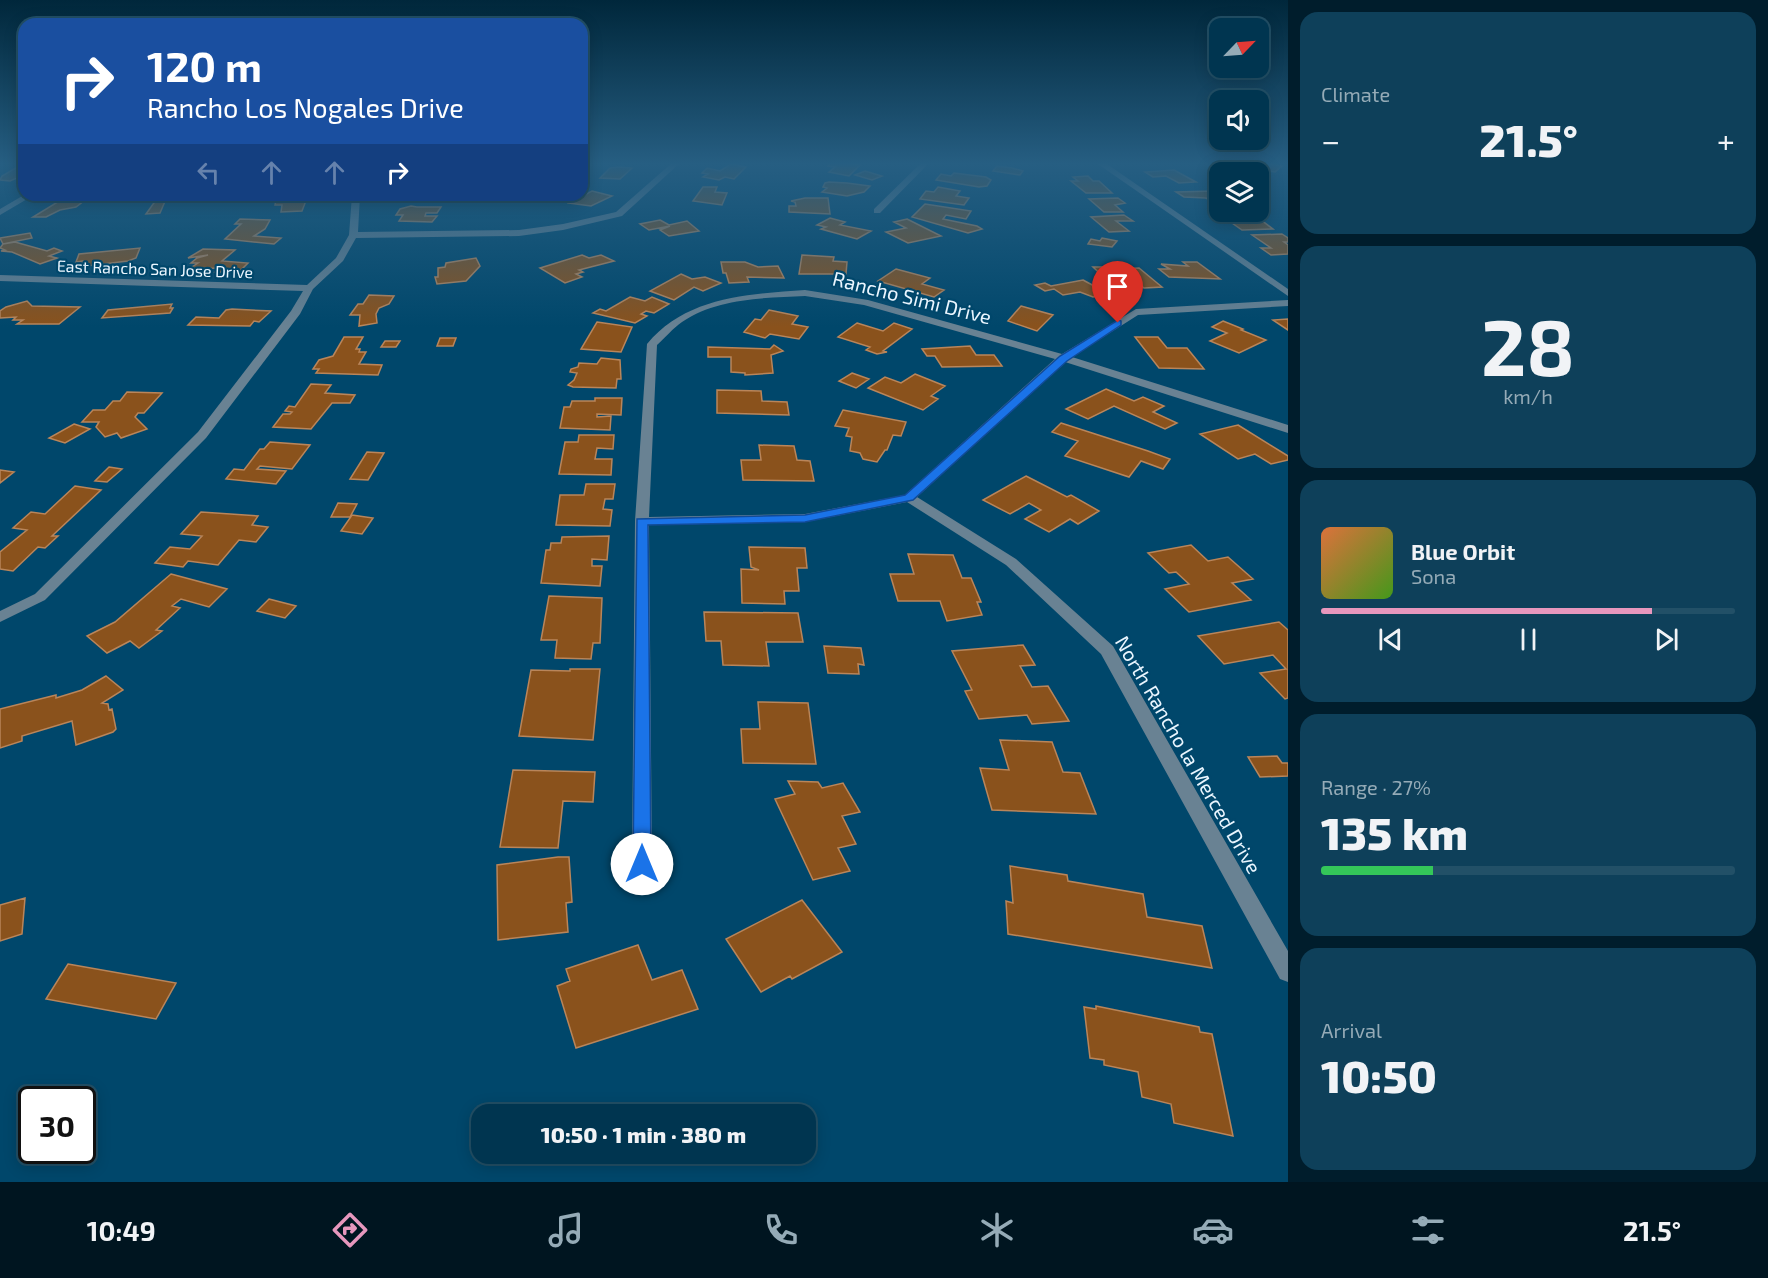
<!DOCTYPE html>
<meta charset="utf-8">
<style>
:root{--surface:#003550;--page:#0e405a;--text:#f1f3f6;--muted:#95abb7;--line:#225067;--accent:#e797bd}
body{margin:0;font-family:"Exo 2",sans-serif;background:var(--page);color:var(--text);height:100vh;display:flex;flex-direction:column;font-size:22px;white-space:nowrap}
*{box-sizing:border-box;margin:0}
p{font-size:20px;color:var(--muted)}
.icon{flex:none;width:33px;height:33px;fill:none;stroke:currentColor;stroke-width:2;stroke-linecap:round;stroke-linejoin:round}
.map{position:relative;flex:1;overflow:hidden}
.panel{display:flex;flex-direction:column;gap:12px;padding:12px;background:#001d2c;width:480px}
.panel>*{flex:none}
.top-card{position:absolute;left:18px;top:18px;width:570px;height:183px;border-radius:18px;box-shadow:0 3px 15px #0003,0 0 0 2px var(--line);background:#1a4fa0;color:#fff;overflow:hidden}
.needle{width:39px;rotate:65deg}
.tools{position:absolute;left:1209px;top:18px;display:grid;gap:12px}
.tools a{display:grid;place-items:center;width:60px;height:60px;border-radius:12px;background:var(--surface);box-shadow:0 3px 15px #0003,0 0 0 2px var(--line);font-size:30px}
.speed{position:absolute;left:18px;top:1086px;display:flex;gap:12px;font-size:30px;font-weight:700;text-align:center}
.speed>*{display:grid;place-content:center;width:78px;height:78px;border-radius:50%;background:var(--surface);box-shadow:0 3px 15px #0003,0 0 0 2px var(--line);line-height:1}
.speed .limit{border:3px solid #111;border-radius:9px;background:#fff;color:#111}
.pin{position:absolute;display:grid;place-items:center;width:51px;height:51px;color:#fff;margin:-62px -26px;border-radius:50% 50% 50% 0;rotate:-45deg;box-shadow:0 0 6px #0007}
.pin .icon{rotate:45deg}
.me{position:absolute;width:66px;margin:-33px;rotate:0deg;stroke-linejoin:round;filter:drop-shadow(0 0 4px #0008)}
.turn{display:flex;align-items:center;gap:21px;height:126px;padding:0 30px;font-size:27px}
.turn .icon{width:78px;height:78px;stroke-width:2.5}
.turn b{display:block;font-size:42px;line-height:51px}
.lanes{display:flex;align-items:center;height:57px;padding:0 30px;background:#0003;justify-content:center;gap:30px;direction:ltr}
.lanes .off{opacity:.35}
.big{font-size:45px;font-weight:800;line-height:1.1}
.panel .card{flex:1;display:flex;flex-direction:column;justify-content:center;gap:9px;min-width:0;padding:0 21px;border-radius:18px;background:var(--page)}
.panel .dial{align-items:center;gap:0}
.dial b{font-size:78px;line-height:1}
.song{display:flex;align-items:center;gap:18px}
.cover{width:72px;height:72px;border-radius:9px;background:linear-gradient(135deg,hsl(20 70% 55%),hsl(100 70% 35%))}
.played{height:6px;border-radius:3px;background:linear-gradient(90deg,var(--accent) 80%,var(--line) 80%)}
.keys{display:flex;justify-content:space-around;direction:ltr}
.heat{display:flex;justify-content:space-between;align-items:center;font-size:33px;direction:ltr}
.charge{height:9px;border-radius:4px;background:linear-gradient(90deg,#34c759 27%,var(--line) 0)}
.trip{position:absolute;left:471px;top:1104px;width:345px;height:60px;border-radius:18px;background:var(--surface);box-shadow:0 3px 15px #0003,0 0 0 2px var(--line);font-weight:800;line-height:60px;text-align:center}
.dock{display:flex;height:96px;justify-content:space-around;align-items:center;background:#001520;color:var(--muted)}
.dock .icon{width:42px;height:42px}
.dock .current{color:var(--accent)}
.dock b{font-size:27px;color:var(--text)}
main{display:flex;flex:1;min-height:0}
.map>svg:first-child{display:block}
</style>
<main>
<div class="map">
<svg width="1288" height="1182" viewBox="0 0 1288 1182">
<rect width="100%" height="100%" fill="#00476b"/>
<path fill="#8a521c" stroke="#b9855a" stroke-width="1.5" d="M 831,162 L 842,162 L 860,165 L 849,176 L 829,172 L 835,167 L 828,166 Z
M 1229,162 L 1263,163 L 1282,166 L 1275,172 Z
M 731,164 L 746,167 L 734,179 L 725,177 L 719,180 L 703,177 L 708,174 L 702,173 L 707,168 L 720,171 Z
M 19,166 L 24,166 L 24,175 L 10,181 L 0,180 L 2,176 Z
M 997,166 L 1012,168 L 1023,171 L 1020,175 L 993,171 Z
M 610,168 L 619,167 L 632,168 L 620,179 L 600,178 Z
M 1174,170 L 1196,182 L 1179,183 L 1166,176 L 1153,177 L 1145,172 Z
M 865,171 L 882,176 L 872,180 L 855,175 Z
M 954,173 L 986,177 L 991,180 L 987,186 L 979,187 L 936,180 L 941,174 L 951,176 Z
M 1088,176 L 1093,181 L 1099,181 L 1112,193 L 1086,193 L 1071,181 L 1078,181 L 1073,177 Z
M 829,182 L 847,183 L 870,186 L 864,192 L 847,196 L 822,192 L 827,188 L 823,187 L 825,183 Z
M 703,187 L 717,187 L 715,192 L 727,193 L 722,205 L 693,201 Z
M 938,187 L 960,191 L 956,196 L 969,198 L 964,205 L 920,199 L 926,191 L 934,192 Z
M 592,191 L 612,196 L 591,206 L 569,203 Z
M 1214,191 L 1220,194 L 1220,206 L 1206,198 L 1184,197 L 1176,192 Z
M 69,195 L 89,197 L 76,207 L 60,210 L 46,217 L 33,217 Z
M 214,195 L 226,195 L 225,197 L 230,197 L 220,202 L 208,202 Z
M 286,195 L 305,195 L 304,198 L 307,198 L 302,211 L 281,212 L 282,205 L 275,205 L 276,200 L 290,199 L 285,198 Z
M 805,198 L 828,198 L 830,214 L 789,212 L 789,206 L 796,206 L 795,202 L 791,201 Z
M 1118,198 L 1125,203 L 1115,205 L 1123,212 L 1104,212 L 1089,199 Z
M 166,199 L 160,213 L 146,214 L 156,200 Z
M 925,204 L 971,211 L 966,219 L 946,215 L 943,219 L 977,226 L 982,229 L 968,233 L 912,217 Z
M 411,206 L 417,207 L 441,207 L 437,213 L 426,213 L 425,216 L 437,216 L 432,222 L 399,221 L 403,215 L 396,215 L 400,209 Z
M 1230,212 L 1253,214 L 1273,229 L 1242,230 L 1232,223 L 1238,223 L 1235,221 L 1229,221 L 1216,213 Z
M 1124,215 L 1133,221 L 1116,221 L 1129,231 L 1109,232 L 1091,217 Z
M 830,218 L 845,222 L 840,225 L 871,231 L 857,239 L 821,229 L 826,227 L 817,225 Z
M 240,219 L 270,220 L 265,229 L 254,236 L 281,238 L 274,244 L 225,239 L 241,224 L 235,224 Z
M 907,219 L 941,236 L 908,243 L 886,232 L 906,228 L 894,222 Z
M 660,220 L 669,225 L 687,221 L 699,231 L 669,236 L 660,230 L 670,226 L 649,230 L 640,224 Z
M 30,233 L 32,238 L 3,244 L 0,238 Z
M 1282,234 L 1288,238 L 1288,242 L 1284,242 L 1288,245 L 1288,254 L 1271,255 L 1261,248 L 1271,248 L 1252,235 Z
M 1102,238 L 1117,241 L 1112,247 L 1088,244 L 1091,239 L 1100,241 Z
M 15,242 L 47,251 L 54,248 L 62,251 L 49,256 L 57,258 L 40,264 L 12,252 L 1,251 L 5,250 L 0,248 L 3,244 Z
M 140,248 L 136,258 L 128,261 L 86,266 L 81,266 L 83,261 L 76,262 L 79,254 Z
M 203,249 L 235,250 L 222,261 L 248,263 L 239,272 L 215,272 L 218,268 L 189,269 L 198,263 L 191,263 L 197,258 L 208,255 L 188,258 Z
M 582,255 L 589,258 L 601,255 L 614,261 L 579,270 L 583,272 L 576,274 L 582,277 L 565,283 L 540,268 Z
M 802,255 L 834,257 L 833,261 L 847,262 L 846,274 L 799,274 Z
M 476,258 L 480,266 L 466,281 L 437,284 L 435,277 L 438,277 L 438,268 L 445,267 L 446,263 Z
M 721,262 L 745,262 L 758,267 L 778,266 L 784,278 L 747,277 L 749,282 L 729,283 L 726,273 L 723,273 Z
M 1183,262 L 1197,262 L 1220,279 L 1169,277 L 1159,269 L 1170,269 L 1161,264 L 1188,266 Z
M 1093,267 L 1108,267 L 1114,272 L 1120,272 L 1117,269 L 1139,268 L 1162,287 L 1144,288 L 1132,281 L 1109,282 Z
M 896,269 L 930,278 L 922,284 L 944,290 L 934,297 L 878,281 Z
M 681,274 L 692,279 L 705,277 L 721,283 L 703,291 L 694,287 L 674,300 L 650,291 Z
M 1083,280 L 1109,294 L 1093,297 L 1080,292 L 1063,295 L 1054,289 L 1045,291 L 1035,285 L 1045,283 L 1051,286 Z
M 369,295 L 394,296 L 389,304 L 379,308 L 376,314 L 377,323 L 359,326 L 360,315 L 350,315 L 358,304 L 363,304 Z
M 630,297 L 645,301 L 652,297 L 669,304 L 654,313 L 646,311 L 641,314 L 647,316 L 635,323 L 593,313 L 600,309 L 606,311 Z
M 27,301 L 32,306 L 80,307 L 59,324 L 17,324 L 23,320 L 13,320 L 16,317 L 0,318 L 0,311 L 6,307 Z
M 172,304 L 170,308 L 173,308 L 170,313 L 102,318 L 108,310 Z
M 1021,306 L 1053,315 L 1037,331 L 1008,321 Z
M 232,309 L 271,311 L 259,322 L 254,321 L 250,326 L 188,325 L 196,317 L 219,318 L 226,310 Z
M 769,310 L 798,316 L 792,324 L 808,327 L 799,339 L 770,334 L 765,338 L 744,332 L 755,319 L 761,320 Z
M 1288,319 L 1288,330 L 1273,320 Z
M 1223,321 L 1243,329 L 1241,330 L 1266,340 L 1239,353 L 1210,341 L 1227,333 L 1212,327 Z
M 597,322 L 632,327 L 621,352 L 581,349 Z
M 857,323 L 883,331 L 894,323 L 912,329 L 883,351 L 887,352 L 877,354 L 866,350 L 870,347 L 838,337 Z
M 344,337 L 363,337 L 356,349 L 360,349 L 359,352 L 366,352 L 359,364 L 382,365 L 378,375 L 316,373 L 319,369 L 313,369 L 319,360 L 333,356 Z
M 1135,337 L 1158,337 L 1167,348 L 1187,348 L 1204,369 L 1159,368 Z
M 440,338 L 456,338 L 453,346 L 437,346 Z
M 385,341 L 400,341 L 396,347 L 381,347 Z
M 774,345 L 783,351 L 771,355 L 773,373 L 745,375 L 745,373 L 731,372 L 731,357 L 708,357 L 708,347 L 770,349 Z
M 970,346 L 976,355 L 994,355 L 1002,366 L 942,367 L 935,356 L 927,356 L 922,349 Z
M 601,358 L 620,360 L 621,379 L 617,379 L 616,388 L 573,387 L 568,385 L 574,380 L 577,373 L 570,372 L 571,369 L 578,367 L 579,363 L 597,364 Z
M 852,373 L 869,379 L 856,388 L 839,381 Z
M 915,374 L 945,386 L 931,396 L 938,399 L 923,410 L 868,388 L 885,377 L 901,383 Z
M 311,384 L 331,385 L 325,393 L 355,395 L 350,403 L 332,403 L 311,429 L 273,427 L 283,414 L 290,414 L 292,412 L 285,411 L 289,406 L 295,407 Z
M 1106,389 L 1134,401 L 1143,397 L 1164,406 L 1153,412 L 1177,423 L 1165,429 L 1114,406 L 1088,419 L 1066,409 Z
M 717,390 L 761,391 L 762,401 L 787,402 L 789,415 L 717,413 Z
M 127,392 L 162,393 L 144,413 L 138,413 L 135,417 L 147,429 L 121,438 L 117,433 L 105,437 L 96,427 L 99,422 L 82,422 L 93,410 L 105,410 L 113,401 L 120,401 Z
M 595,398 L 622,398 L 621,415 L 597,414 L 597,417 L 611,416 L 610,430 L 560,428 L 564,407 L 570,407 L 572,401 L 595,401 Z
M 843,410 L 906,422 L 901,436 L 893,435 L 887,450 L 885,450 L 877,462 L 863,459 L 860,453 L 850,451 L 852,437 L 846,436 L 849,428 L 835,426 Z
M 1061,423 L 1148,451 L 1170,459 L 1163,469 L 1141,461 L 1129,477 L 1065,456 L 1078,441 L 1052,432 Z
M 74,424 L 90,429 L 65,443 L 49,438 Z
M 1238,425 L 1288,456 L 1288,460 L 1271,464 L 1255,454 L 1238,459 L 1200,434 Z
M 579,435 L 614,435 L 613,449 L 597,448 L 595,459 L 612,459 L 611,475 L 559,474 L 565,442 L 578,442 Z
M 270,442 L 310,445 L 292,469 L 260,466 L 257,469 L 286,471 L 276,484 L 226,479 L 234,469 L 244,470 L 260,449 L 264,449 Z
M 759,445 L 794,446 L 797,460 L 810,461 L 814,481 L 743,480 L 741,460 L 761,460 Z
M 367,452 L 384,453 L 368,480 L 350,479 Z
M 109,467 L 122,469 L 107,482 L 95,481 Z
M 0,470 L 14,472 L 0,483 Z
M 1026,476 L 1067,497 L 1071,495 L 1099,511 L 1078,524 L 1070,519 L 1049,532 L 1025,519 L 1041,510 L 1029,503 L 1010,514 L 983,500 Z
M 586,484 L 615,484 L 613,499 L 605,499 L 603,509 L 612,510 L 610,526 L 556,525 L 560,495 L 584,495 Z
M 75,486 L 101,490 L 52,536 L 58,536 L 45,548 L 38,547 L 13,571 L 0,569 L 0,552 L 27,530 L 13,528 L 31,512 L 45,514 Z
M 338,503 L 357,504 L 350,517 L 331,517 Z
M 201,512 L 258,516 L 252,525 L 268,527 L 256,542 L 239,540 L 218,565 L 188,561 L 183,567 L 155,563 L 170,547 L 190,549 L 202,536 L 181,534 Z
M 352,515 L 373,518 L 362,534 L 341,531 Z
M 609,536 L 607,560 L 592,559 L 592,566 L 602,566 L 600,586 L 541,583 L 546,550 L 550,550 L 551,543 L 561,543 L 562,537 Z
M 1191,545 L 1208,561 L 1228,557 L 1253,579 L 1232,583 L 1251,600 L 1189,612 L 1165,589 L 1189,584 L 1176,572 L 1169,573 L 1148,553 Z
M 749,547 L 805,548 L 807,568 L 797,568 L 799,591 L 784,591 L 785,604 L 742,603 L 741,569 L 759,570 L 751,567 Z
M 908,554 L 953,555 L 962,578 L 971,578 L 981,602 L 977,602 L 982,615 L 947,621 L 940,601 L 898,601 L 890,574 L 914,574 Z
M 171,574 L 227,589 L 209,607 L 181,599 L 172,606 L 180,608 L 156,630 L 162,631 L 139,648 L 130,641 L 107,653 L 87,636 L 115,622 Z
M 549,596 L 602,598 L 600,643 L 593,643 L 591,659 L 555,658 L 557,640 L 541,640 Z
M 269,599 L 296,606 L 285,618 L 257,611 Z
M 704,612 L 798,613 L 803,642 L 766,642 L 769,666 L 723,665 L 721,641 L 706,641 Z
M 1279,622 L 1288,630 L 1288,698 L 1285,699 L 1260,673 L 1286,669 L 1273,655 L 1224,664 L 1198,636 Z
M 1023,645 L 1035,665 L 1020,666 L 1032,687 L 1048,686 L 1069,721 L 1032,724 L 1027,715 L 979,719 L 965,691 L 972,690 L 952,651 Z
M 824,646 L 861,648 L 864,665 L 858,664 L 859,674 L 828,673 Z
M 570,669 L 600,669 L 593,740 L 519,736 L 531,670 L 570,671 Z
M 106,676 L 123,690 L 102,703 L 108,704 L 109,710 L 112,709 L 116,729 L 113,732 L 76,745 L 72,721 L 22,736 L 22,741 L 0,748 L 0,709 L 56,695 L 56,698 L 82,690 Z
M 758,702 L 808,703 L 816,764 L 743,763 L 741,729 L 760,729 Z
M 1000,740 L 1052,742 L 1063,772 L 1080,773 L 1096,814 L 992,810 L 980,768 L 1009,770 Z
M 1277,756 L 1282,763 L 1288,763 L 1288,776 L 1260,777 L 1248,757 Z
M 513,770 L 595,772 L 593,802 L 563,801 L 558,848 L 500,847 Z
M 788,781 L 818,782 L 822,788 L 843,783 L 860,812 L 842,816 L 856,844 L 838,848 L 850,871 L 813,880 L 775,799 L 795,794 Z
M 558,857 L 569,857 L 572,902 L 566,903 L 568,932 L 498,940 L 497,865 Z
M 1010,866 L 1067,875 L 1068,881 L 1143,894 L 1147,917 L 1202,926 L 1212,968 L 1008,934 L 1006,901 L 1013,903 Z
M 25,898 L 22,934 L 0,941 L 0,905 Z
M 802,900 L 842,952 L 792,979 L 790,976 L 761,992 L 726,939 Z
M 638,945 L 652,980 L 682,970 L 698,1009 L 576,1048 L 557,986 L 570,981 L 566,969 Z
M 68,964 L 176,983 L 156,1019 L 46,999 Z
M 1096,1006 L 1199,1027 L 1200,1032 L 1212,1034 L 1233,1136 L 1174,1123 L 1171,1104 L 1142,1097 L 1138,1072 L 1104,1065 L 1104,1060 L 1090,1058 L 1084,1007 L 1096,1009 Z"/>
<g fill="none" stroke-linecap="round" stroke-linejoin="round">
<path fill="#698293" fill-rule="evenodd" d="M 673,162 L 681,162 L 622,216 L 563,230 L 519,236 L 356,238 L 343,261 L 313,289 L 300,314 L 206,438 L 45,600 L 0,622 L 0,611 L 35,594 L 198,432 L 291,311 L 303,291 L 0,281 L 0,275 L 307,285 L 336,258 L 349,235 L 352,195 L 360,195 L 358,232 L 519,230 L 563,224 L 616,212 Z
M 922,162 L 930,162 L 880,213 L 874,213 L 874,209 Z
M 1095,162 L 1104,162 L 1288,289 L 1288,296 Z
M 24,195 L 34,195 L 0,215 L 0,209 Z
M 805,290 L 868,300 L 1062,354 L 1136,309 L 1288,300 L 1288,306 L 1138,315 L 1072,357 L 1288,425 L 1288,433 L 1065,362 L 917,497 L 1016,559 L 1113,646 L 1288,951 L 1288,982 L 1280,979 L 1101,654 L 1006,565 L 907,502 L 805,522 L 649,525 L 652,864 L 649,870 L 642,872 L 635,870 L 632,864 L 635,521 L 647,344 C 686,297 747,294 805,290 ZM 805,296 L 864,305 L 1055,359 L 905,495 L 805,514 L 649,517 L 657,345 C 665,338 673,328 682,322 C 717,298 764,298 805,296 Z"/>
</g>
<linearGradient id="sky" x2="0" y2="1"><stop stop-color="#00273b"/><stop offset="0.5" stop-color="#265e82"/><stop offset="1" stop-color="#265e82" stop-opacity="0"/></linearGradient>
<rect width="1288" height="327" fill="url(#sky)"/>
<path fill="#1a73e8" stroke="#114b97" stroke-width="1.5" d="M 1118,320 L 1121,321 L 1121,325 L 1067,361 L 913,500 L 805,522 L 648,525 L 651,864 L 649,870 L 642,872 L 636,870 L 633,864 L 637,519 L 805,515 L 905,495 L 1060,356 Z"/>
<g text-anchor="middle" stroke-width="4.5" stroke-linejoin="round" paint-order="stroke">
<g font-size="16" fill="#eaf6ff" stroke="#00476b">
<text transform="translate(155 269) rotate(2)" y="6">East Rancho San Jose Drive</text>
</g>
<g font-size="20" fill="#eaf6ff" stroke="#00476b">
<text transform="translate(912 298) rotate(14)" y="7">Rancho Simi Drive</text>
<text transform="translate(1188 755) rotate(60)" y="7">North Rancho la Merced Drive</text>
</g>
</g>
</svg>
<div class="tools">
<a><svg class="needle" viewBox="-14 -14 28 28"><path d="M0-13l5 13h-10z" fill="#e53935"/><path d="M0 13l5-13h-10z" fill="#95abb7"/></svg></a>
<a><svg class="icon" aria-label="sound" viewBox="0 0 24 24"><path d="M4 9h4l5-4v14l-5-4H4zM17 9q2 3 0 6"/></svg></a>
<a><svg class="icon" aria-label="layers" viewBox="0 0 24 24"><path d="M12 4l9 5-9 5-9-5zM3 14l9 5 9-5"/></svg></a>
</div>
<div class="speed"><div class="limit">30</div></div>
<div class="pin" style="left:1118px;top:323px;background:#d93025"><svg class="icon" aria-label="arrive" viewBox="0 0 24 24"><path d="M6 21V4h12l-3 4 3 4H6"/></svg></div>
<svg class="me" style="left:642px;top:864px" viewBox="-20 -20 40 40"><circle r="19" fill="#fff"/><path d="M0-13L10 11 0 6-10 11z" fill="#1a73e8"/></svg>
<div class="trip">10:50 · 1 min · 380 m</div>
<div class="top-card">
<div class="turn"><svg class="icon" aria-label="right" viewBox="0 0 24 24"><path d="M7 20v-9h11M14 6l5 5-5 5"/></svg><div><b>120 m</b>Rancho Los Nogales Drive</div></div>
<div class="lanes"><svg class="icon off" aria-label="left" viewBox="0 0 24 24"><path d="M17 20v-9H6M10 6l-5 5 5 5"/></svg><svg class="icon off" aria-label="ahead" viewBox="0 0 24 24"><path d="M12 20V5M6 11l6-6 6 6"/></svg><svg class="icon off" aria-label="ahead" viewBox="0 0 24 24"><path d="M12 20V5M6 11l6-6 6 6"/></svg><svg class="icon" aria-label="right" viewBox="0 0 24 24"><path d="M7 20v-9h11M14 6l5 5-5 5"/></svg></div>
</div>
</div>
<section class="panel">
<div class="card"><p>Climate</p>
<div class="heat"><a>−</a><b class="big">21.5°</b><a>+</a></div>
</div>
<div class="card dial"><b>28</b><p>km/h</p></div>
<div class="card">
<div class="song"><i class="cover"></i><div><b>Blue Orbit</b><p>Sona</p></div></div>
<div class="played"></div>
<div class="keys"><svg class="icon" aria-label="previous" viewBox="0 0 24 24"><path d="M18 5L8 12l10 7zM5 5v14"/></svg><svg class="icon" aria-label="pause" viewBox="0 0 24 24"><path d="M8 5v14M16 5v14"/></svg><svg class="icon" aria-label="next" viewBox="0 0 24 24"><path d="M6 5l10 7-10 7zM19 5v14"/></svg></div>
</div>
<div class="card"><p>Range · 27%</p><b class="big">135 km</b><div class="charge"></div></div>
<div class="card"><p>Arrival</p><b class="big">10:50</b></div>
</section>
</main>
<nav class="dock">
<b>10:49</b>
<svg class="icon current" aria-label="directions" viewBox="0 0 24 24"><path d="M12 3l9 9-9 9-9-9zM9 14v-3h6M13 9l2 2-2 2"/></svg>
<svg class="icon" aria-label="music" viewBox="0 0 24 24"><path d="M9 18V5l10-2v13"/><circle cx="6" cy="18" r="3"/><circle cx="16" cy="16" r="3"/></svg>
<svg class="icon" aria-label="phone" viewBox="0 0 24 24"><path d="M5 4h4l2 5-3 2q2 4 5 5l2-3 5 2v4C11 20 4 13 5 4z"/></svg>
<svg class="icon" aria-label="climate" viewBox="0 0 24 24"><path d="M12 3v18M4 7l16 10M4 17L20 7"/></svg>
<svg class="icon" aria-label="car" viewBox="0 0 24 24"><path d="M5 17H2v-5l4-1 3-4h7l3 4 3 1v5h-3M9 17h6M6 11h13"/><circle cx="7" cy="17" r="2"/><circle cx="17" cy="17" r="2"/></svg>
<svg class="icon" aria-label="filters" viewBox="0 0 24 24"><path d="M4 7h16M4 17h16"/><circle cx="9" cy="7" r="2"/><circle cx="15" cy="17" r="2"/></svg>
<b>21.5°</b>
</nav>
